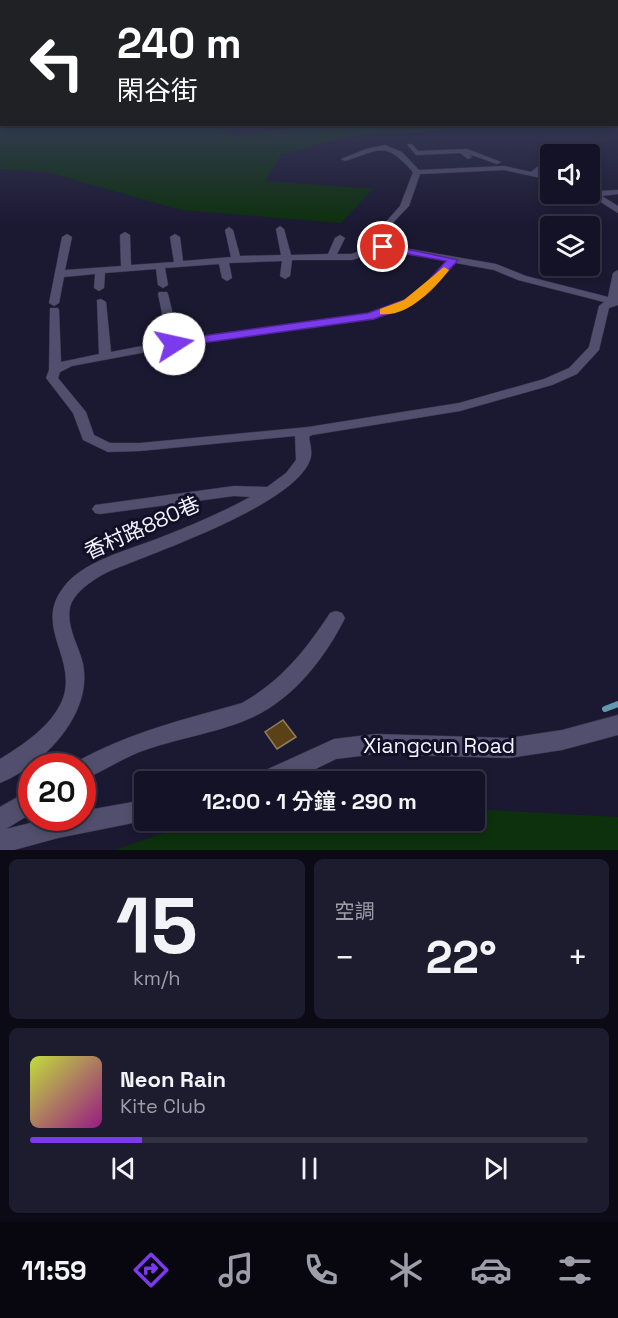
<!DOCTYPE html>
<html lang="zh-TW">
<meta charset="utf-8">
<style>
:root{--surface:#141226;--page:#1d1b2e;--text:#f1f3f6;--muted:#9d9ea7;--line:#333243;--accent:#7c3aed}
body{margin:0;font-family:"Space Grotesk","Noto Sans TC",sans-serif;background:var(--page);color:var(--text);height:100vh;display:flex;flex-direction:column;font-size:22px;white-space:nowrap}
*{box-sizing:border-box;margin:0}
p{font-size:20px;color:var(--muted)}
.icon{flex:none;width:33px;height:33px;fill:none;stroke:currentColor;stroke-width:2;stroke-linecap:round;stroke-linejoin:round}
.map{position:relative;height:850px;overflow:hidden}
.details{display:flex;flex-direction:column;gap:9px;padding:9px;background:#0b0a15;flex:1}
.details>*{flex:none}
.guide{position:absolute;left:0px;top:0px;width:618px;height:126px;box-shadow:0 3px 9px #0003,0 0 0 2px var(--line);background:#202124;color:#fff;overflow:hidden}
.controls{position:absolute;left:540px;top:144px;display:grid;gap:12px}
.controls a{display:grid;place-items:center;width:60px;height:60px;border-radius:6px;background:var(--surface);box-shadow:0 3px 9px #0003,0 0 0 2px var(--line);font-size:30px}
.speed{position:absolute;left:18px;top:753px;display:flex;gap:12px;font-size:30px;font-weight:700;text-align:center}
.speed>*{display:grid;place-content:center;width:78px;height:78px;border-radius:50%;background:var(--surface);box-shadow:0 3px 9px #0003,0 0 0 2px var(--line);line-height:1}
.speed .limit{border:9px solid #d22;background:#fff;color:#111}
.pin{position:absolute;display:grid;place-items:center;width:51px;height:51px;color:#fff;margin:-26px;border:3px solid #fff;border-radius:50%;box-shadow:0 2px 6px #0007}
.me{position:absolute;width:66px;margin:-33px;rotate:80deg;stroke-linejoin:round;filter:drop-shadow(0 0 4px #0008)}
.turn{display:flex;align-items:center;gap:21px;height:126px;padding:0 18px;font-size:27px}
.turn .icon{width:78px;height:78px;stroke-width:2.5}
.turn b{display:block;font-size:42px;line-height:51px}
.big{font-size:45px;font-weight:600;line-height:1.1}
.details .card{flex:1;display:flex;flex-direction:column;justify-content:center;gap:9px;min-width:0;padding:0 21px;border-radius:9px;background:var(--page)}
.details .dial{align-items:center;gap:0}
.dial b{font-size:78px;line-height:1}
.song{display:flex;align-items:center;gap:18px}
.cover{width:72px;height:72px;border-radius:9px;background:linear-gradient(135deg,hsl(70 70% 55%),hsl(310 70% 35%))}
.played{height:6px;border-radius:3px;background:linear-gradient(90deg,var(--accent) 20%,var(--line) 20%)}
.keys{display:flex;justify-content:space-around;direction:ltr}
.heat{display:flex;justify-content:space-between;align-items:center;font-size:33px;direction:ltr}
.details .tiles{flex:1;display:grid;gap:9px;grid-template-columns:1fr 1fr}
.card:last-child{grid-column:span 2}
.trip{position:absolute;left:134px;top:771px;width:351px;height:60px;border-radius:6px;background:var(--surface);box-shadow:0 3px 9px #0003,0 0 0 2px var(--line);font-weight:600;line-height:60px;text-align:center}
.tabs{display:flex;height:96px;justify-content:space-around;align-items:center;background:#08070f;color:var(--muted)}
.tabs .icon{width:42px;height:42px}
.tabs .active{color:var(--accent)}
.tabs b{font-size:27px;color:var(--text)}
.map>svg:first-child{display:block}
</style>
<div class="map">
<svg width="618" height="850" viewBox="0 0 618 850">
<rect width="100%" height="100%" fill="#1b1832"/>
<path fill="#0d300d" d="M 0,106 L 2,124 L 210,124 L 236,136 L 284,128 L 290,125 L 466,125 L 450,130 L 346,137 L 281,155 L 265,181 L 373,189 L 341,223 L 181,210 L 47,172 L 0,169 Z
M 474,809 L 618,817 L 618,850 L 115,850 L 169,831 L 285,821 L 474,820 Z"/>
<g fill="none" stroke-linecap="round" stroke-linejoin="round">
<path stroke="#6299b0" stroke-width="6" d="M 605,709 L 618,704"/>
</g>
<path fill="#5b4216" stroke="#917d5f" stroke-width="1.5" d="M 283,720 L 296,737 L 277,749 L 265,732 Z"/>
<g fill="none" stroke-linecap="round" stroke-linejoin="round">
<g stroke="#353347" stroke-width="1">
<path id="minor" d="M 616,114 L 618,114 L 618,118 L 616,118 Z
M 236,124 L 242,124 L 243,127 L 238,128 Z
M 408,144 L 412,144 L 418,151 L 467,149 L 501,162 L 497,164 L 469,154 L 472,157 L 468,159 L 460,153 L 416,155 L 408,146 Z
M 385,145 L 402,152 L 419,170 L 504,166 L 531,172 L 545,161 L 550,161 L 550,165 L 539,173 L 550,176 L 550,180 L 504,170 L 420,174 L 409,206 L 387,229 L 384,237 L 387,245 L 496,264 L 526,276 L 608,297 L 613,273 L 618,270 L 618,305 L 609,308 L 599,350 L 577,374 L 552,385 L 460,411 L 312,435 L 309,437 C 310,444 313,453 310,460 C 296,501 175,545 135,561 C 123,566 109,570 97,578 C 87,584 73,595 70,607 C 66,627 79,646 83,664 C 93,714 44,765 0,783 L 0,759 C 23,745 51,726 62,701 C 79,660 33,627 63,588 C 82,561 129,550 159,538 C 190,526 221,513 250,497 L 234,496 L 100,514 L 95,513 L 92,509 L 95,505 L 234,486 L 267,487 L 286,473 L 296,460 L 295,436 L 140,451 L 108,452 L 83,440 L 73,413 L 46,378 L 49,370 L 50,308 L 58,308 L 59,310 L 61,362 L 99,354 L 97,300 L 101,299 L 106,302 L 111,352 L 168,341 L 158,294 L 159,292 L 167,292 L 168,294 L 179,339 L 368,314 L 404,300 L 422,288 L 447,261 L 384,250 L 352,260 L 292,260 L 290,276 L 285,279 L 280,276 L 282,261 L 229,263 L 232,278 L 227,281 L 222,278 L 219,264 L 165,268 L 168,285 L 163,288 L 158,285 L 156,269 L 105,273 L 104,288 L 99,291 L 94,288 L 95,274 L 64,277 L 59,303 L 54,306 L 49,303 L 62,237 L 67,234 L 72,237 L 65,270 L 121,266 L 120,235 L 125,232 L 130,235 L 131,265 L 174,262 L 170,237 L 175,234 L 180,237 L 183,261 L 231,257 L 225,230 L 229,227 L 233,230 L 240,256 L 281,255 L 276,229 L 280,226 L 284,229 L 291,255 L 328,254 L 335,238 L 340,235 L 345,238 L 337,254 L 351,254 L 378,246 L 374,237 L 376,233 L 400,206 L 413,172 C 384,140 381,150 345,161 L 341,159 L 366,149 ZM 456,263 L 494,270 L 518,280 L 604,302 L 599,306 L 589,347 L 569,368 L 544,379 L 459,403 L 308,427 L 140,443 L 110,443 L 94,435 L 86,412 L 58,378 L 60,372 L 72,366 L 205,341 L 374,319 L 412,304 L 430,292 Z
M 590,189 L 596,191 L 618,190 L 618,194 L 602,196 L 618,206 L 618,213 L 588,194 Z
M 336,611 L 342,613 L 345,618 C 325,658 294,698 253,717 C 224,731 180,738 148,749 C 125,756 105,771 82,780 L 82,766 L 73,766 L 74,763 C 130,732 182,720 242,703 C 281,681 306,650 330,613 Z
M 618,715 L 618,735 L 562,750 L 509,758 L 376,754 L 336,759 L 289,782 L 254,782 L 257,774 L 334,739 L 376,734 L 509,738 L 562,730 Z
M 32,789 L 32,813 L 6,829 L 50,818 L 82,818 L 82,811 L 144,800 L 144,820 L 148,820 L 58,838 L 14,850 L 0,850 L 0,807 Z"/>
</g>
<use href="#minor" fill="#514f6d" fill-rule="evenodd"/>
</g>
<linearGradient id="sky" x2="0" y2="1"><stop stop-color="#0f0d1c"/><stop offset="0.47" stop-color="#393d5a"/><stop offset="1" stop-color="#393d5a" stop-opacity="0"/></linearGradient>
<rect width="618" height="225" fill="url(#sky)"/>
<path fill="#7c3aed" stroke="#51269a" stroke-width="1.5" d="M 383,244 L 458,260 L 429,292 L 412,305 L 374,319 L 174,347 L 168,344 L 174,340 L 368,313 L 404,300 L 422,288 L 446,261 L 379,249 L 379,245 Z"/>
<path fill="#f59e0b" d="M 444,267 L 449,270 C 434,289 407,318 380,314 L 380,309 L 404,300 Z"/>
<g text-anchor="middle" stroke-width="6" stroke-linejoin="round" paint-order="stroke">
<g font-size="21" fill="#f3f3fe" stroke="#120f28">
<text transform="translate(142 528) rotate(-24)" y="7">香村路880巷</text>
<text x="439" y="753">Xiangcun Road</text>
</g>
</g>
</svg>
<div class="controls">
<a><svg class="icon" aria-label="sound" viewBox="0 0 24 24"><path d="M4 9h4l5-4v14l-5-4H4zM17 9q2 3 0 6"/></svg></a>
<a><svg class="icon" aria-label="layers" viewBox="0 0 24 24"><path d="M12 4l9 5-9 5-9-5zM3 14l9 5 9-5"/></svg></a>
</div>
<div class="speed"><div class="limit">20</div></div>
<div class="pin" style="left:383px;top:247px;background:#d93025"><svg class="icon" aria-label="arrive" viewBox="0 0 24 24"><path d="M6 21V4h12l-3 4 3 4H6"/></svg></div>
<svg class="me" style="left:174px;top:344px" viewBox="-20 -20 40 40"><circle r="19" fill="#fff"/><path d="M0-13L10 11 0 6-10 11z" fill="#7c3aed"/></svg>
<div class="trip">12:00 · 1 分鐘 · 290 m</div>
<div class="guide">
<div class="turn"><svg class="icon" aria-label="left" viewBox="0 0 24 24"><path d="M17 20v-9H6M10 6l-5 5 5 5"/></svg><div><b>240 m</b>閑谷街</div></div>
</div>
</div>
<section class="details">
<div class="tiles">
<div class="card dial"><b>15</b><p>km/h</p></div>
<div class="card"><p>空調</p>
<div class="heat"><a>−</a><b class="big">22°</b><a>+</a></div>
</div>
<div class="card">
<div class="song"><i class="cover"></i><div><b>Neon Rain</b><p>Kite Club</p></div></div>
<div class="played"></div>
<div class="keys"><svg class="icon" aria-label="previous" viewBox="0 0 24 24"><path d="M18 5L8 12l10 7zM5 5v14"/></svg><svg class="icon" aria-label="pause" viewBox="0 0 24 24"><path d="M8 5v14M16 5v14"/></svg><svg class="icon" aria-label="next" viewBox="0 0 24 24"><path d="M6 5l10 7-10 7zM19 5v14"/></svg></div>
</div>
</div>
</section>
<nav class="tabs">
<b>11:59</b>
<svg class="icon active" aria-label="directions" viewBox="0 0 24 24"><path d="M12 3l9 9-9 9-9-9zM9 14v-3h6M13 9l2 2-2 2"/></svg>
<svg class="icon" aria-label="music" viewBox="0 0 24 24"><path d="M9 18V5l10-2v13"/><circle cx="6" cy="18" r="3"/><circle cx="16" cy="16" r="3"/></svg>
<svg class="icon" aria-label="phone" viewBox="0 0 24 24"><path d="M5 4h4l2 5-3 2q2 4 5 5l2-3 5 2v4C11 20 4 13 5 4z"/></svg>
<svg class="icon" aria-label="climate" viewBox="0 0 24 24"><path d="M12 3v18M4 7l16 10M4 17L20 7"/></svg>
<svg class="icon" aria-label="car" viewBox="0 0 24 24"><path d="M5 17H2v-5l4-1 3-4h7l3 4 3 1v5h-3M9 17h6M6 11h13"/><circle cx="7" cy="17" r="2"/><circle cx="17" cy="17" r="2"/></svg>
<svg class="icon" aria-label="filters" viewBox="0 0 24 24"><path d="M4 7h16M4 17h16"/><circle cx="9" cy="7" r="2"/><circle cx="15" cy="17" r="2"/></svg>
</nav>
